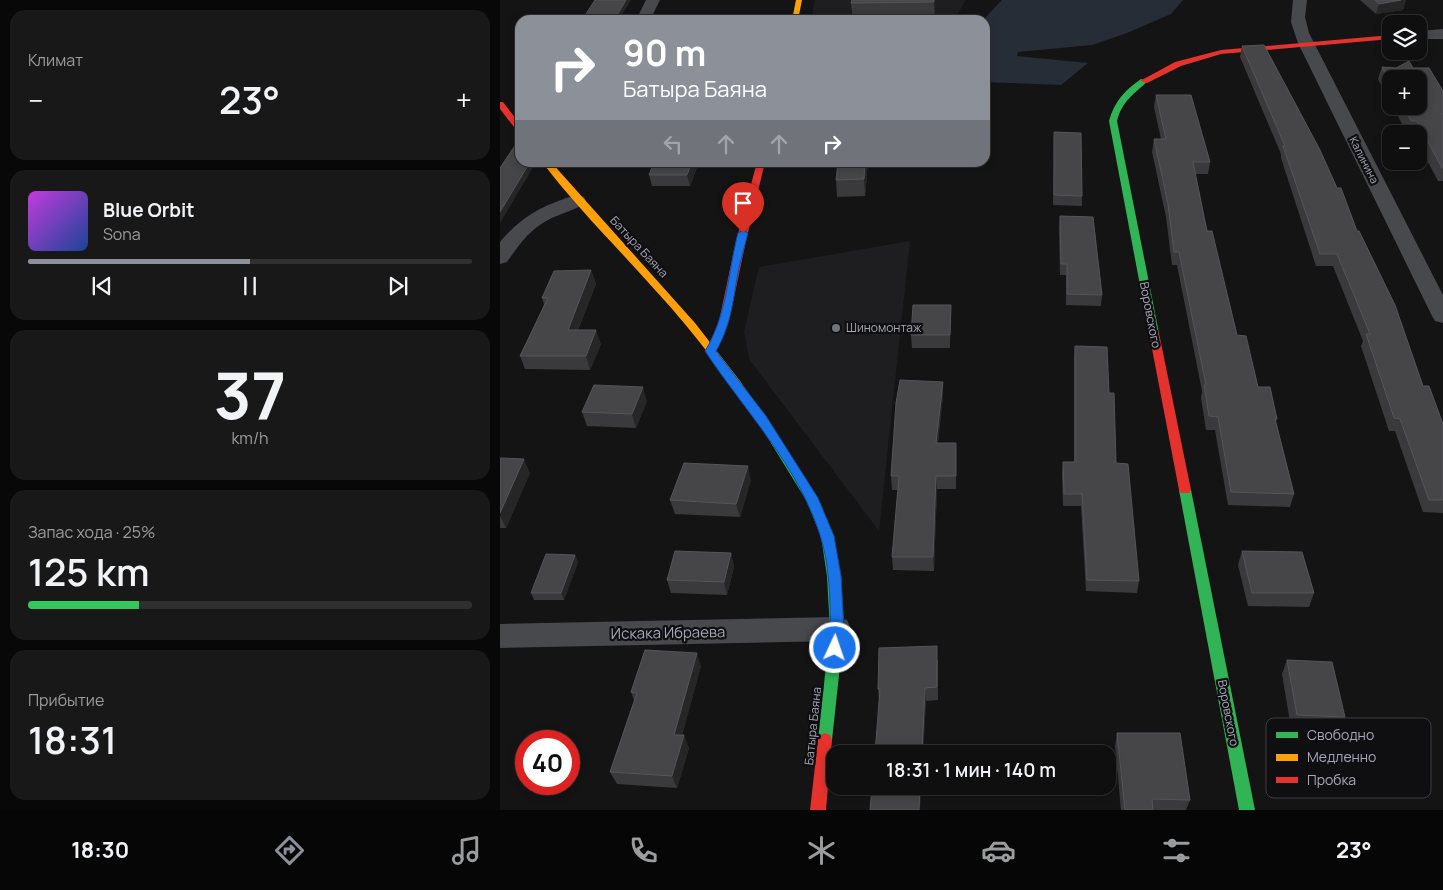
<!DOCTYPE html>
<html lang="ru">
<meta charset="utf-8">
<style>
:root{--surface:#0f0f0f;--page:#181818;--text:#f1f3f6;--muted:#9b9c9e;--line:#2f2f2f;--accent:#8c9099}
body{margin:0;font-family:Manrope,sans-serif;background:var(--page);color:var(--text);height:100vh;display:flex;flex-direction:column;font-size:19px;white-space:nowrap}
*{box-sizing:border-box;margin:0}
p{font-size:16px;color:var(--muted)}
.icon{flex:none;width:28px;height:28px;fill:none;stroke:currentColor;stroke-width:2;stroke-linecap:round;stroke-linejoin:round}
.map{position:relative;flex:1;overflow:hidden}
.drawer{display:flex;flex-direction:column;gap:10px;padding:10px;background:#080808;width:500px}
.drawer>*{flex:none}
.hud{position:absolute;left:15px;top:15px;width:475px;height:152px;border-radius:15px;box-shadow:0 2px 8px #0003,0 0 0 1px var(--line);background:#8c9099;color:#fff;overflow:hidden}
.controls{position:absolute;left:882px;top:15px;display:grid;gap:10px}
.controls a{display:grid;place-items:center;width:45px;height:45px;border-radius:10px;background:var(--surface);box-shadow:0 2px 8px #0003,0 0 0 1px var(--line);font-size:25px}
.speed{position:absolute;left:15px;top:730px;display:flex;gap:10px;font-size:25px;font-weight:700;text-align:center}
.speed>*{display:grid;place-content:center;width:65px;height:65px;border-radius:50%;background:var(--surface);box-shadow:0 2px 8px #0003,0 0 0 1px var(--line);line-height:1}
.speed .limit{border:8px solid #d22;background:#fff;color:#111}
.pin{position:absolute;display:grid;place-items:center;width:42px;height:42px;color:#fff;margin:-51px -21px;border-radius:50% 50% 50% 0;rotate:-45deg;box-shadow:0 0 5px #0007}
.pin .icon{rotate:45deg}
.me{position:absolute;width:55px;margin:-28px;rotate:3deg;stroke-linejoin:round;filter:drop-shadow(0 0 4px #0008)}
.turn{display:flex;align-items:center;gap:18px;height:105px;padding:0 25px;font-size:22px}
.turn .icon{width:65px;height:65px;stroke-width:2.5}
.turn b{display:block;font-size:35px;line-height:42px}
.lanes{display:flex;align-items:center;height:48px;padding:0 25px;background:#0003;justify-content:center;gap:25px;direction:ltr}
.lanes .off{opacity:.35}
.big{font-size:38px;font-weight:600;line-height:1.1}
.drawer .tile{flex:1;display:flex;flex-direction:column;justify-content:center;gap:8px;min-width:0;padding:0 18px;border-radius:15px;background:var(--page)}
.drawer .dial{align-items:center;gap:0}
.dial b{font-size:65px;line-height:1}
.song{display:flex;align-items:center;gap:15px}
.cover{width:60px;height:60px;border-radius:8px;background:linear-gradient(135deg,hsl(290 70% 55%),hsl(220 70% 35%))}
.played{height:5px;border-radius:2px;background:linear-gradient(90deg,var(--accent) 50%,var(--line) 50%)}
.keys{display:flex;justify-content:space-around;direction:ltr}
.heat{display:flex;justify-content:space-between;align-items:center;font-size:28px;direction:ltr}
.charge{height:8px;border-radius:4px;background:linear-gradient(90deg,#34c759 25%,var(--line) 0)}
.trip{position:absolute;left:326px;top:745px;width:290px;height:50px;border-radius:15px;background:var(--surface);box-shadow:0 2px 8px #0003,0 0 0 1px var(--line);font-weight:600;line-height:50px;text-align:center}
.menu{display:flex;height:80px;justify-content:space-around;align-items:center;background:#060606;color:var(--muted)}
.menu .icon{width:35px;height:35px}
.menu .on{color:var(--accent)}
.menu b{font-size:22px;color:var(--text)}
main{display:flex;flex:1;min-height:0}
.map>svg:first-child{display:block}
</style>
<main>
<section class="drawer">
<div class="tile"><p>Климат</p>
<div class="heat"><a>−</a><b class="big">23°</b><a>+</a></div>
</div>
<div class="tile">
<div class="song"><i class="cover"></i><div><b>Blue Orbit</b><p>Sona</p></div></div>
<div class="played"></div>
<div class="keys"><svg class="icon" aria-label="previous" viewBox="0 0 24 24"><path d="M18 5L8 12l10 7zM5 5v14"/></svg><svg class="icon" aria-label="pause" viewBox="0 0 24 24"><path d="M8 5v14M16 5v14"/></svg><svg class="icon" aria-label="next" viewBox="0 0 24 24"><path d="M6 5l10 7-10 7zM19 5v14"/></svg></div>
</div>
<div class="tile dial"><b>37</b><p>km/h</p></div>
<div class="tile"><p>Запас хода · 25%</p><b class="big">125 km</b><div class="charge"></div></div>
<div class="tile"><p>Прибытие</p><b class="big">18:31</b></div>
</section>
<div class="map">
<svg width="943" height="810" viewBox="0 0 943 810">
<rect width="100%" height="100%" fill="#141414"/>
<path fill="#1e1e20" d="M 315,0 L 466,0 L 454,20 L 311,20 Z
M 410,241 L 379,531 L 249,359 L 244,331 L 259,267 Z"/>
<path fill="#272d36" d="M 502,0 L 683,0 L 671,14 L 627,33 L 592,45 L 518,52 L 517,56 L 588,63 L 561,85 L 485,82 L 485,55 L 489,54 L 490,48 L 485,47 L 485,20 L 483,20 Z"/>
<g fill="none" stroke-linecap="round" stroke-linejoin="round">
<path fill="#48494d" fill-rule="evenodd" d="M 146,0 L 160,0 L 150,20 L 136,20 Z
M 793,0 L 807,0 L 805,17 L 809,33 L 943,295 L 943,323 L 935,321 L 932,316 L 798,43 L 791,22 Z
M 943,29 L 943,39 L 919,39 L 919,31 Z
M 77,195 L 84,197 L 86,201 C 81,209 58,214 48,220 C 29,230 19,245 7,262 L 0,264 L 0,242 C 20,217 46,203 77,195 Z
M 337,617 L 347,620 L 351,629 L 347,638 L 337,641 L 0,648 L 0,624 Z"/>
<path fill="#30b455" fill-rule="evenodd" d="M 641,79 L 648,81 C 634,94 622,101 617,121 L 659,333 L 654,336 L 649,333 L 609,121 C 614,102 625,90 641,79 Z
M 277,439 L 281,440 L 318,499 L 333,536 L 341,576 L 344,629 L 332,740 L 330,745 L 325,747 L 320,745 L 318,740 L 330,629 L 327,576 L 321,536 L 306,500 L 271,443 L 273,440 Z
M 685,485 L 689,487 L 691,490 L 755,810 L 739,810 L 679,490 L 681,487 Z"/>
<path fill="#ff9f0a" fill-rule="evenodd" d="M 296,0 L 302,0 L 298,20 L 292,20 Z
M 42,162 L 51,162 L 195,323 L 240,381 L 281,440 L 283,443 L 281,446 L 273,446 C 238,391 200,339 156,291 C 118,248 77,208 42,162 Z"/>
<path fill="#e5322d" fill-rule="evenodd" d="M 891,35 L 891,39 L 721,54 L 681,66 L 647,83 L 640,81 L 675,62 L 721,50 Z
M 0,102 L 3,102 L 20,124 L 20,131 L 17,131 L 0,109 Z
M 257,162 L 265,162 L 246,241 L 229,321 L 216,351 L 211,355 L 206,351 L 219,321 L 236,241 Z
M 654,330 L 659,333 L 691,490 L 689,493 L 681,493 L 679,490 L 649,333 Z
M 325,733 L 330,735 L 332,740 L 326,810 L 310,810 L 318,740 L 320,735 Z"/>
</g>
<path fill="#3a3a3c" d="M 434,0 L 435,18 L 353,20 L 351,3 Z
M 860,0 L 906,0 L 903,10 L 876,14 Z
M 742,46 L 837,188 L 857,231 L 923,386 L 943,424 L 943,513 L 923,512 L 895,431 L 889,431 L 861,346 L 863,341 L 833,266 L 816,266 L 781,158 L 781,154 L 740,57 Z
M 882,67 L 943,91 L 943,181 L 938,181 L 919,145 L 919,134 L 907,134 L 893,106 L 919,106 L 891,79 L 891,104 L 878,79 Z
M 656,95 L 710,162 L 708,174 L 695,174 L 707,231 L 737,335 L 758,387 L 777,419 L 776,422 L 794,494 L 790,507 L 728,505 L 715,430 L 706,430 L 701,398 L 702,391 L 677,265 L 672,265 L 666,217 L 652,152 L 654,139 L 661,139 L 654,107 Z
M 554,132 L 582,196 L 582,206 L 553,205 Z
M 199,162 L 190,186 L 152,186 L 149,175 Z
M 368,162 L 365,196 L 337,197 L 336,180 Z
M 560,216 L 602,295 L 601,306 L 566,305 L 566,275 L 560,275 L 559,227 Z
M 91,270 L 96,284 L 78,330 L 101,344 L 90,370 L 25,369 L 20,356 L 44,305 L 42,298 Z
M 451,305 L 450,348 L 412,348 L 411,335 Z
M 575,346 L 609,393 L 616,463 L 639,581 L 637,593 L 586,591 L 581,506 L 563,506 L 562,474 L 563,462 L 574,462 L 574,357 Z
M 443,396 L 438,443 L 456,443 L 456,489 L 437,489 L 434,571 L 393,570 L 392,557 L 398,490 L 392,490 L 391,476 Z
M 147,401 L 136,428 L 87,426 L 82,412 Z
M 0,458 L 30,473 L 6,528 L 0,528 Z
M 251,480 L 240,517 L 175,514 L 170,500 Z
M 742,551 L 814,593 L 809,607 L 748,606 L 738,565 Z
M 231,553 L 234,567 L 227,595 L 171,593 L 167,580 Z
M 75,555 L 78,562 L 64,600 L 34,600 L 31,593 Z
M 438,660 L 438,700 L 426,701 L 423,754 L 375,754 L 379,701 L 378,689 Z
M 787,660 L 845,717 L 839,730 L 791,728 L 782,674 Z
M 201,666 L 182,735 L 189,748 L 177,788 L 117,784 L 110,772 L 134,700 L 131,692 Z
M 617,733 L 690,800 L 686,810 L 621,810 L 615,746 Z"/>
<path fill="#262627" d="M 126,0 L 131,0 L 119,20 L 114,20 Z
M 901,0 L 906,0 L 903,10 L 876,14 L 879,4 Z
M 30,162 L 35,162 L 35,164 L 0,223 L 0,212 Z
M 192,162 L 199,162 L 190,186 L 187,175 Z
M 365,162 L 368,162 L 365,196 L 364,179 Z
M 91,270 L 96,284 L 72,344 L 68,330 Z
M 96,330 L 101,344 L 90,370 L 86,356 Z
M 443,382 L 443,396 L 436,457 L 436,443 Z
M 143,387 L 147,401 L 136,428 L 132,414 Z
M 24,459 L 30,473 L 6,528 L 0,516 L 0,513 Z
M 248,466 L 251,480 L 240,517 L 236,504 Z
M 436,476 L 437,489 L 434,571 L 433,557 Z
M 231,553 L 234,567 L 227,595 L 224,582 Z
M 75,555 L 78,562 L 64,600 L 61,593 Z
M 197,653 L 201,666 L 179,747 L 174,735 Z
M 425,688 L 426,701 L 423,754 L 422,754 Z
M 184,735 L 189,748 L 177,788 L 172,776 Z
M 420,786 L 422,786 L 420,810 L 419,810 Z"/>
<path fill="#464649" stroke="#54555a" d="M 95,0 L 126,0 L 114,20 L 82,20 Z
M 352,0 L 434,0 L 434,2 L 351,3 Z
M 875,0 L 901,0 L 879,4 Z
M 764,45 L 820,150 L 837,188 L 841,188 L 857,231 L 859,231 L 895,305 L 923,386 L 929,386 L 943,424 L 943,500 L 929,500 L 900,419 L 894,418 L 866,334 L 870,334 L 837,254 L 820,254 L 783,146 L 785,146 L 742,46 Z
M 909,61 L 913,68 L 929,68 L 943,91 L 943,114 L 941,114 L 943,118 L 943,168 L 942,168 L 917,121 L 911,121 L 903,106 L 919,106 L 919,79 L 891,79 L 891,85 L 882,67 L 896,68 Z
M 656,95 L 691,95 L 710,162 L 693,162 L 707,231 L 712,231 L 737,335 L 746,336 L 758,387 L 770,387 L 777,419 L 775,419 L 794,494 L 731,492 L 718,417 L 709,416 L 704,385 L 706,385 L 679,252 L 674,252 L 668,204 L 654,139 L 666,139 Z
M 554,132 L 581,133 L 582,196 L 554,195 Z
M 20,138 L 20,162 L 30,162 L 0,212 L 0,168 Z
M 154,162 L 192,162 L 187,175 L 149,175 Z
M 338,162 L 365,162 L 364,179 L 336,180 Z
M 560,216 L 593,217 L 602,295 L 567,294 L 567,264 L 561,264 Z
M 91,270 L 68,330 L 96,330 L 86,356 L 20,356 L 48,298 L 42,298 L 54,271 Z
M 413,305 L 451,305 L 450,335 L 411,335 Z
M 575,346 L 607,347 L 609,393 L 614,393 L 616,463 L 628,464 L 639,581 L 587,580 L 582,494 L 564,494 L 563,462 L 575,462 Z
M 400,380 L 443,382 L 436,443 L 456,443 L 456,476 L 436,476 L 433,557 L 392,557 L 399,476 L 391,476 L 396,403 Z
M 94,385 L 143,387 L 132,414 L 82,412 Z
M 0,458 L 24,459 L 0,513 Z
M 184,463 L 248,466 L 236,504 L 170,500 Z
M 175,551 L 231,553 L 224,582 L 167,580 Z
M 742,551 L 802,552 L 814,593 L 752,593 Z
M 46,554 L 75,555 L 61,593 L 31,593 Z
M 437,646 L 437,687 L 425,688 L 422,754 L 375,754 L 380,689 L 378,689 L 379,648 Z
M 145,650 L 197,653 L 174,735 L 184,735 L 172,776 L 110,772 L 137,693 L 131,692 Z
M 787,660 L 832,662 L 845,717 L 797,715 Z
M 617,733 L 680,733 L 690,800 L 652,799 L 653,810 L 625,810 Z
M 372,786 L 420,786 L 419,810 L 370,810 Z"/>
<path fill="#1a73e8" stroke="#114b97" d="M 243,230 L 248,233 C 245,244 242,256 239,268 C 233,297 232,324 216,351 L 266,416 L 318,498 L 334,536 L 341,576 L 344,630 L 340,652 L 335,654 L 330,652 C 326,645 329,637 330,629 C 331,602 329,561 320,535 C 299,467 244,410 205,351 C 227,316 228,272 238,233 Z"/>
<circle fill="#72747d" stroke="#0f0e10" stroke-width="2" cx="336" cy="328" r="5"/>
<g text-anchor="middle" stroke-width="4.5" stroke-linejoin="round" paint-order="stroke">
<g font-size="11" fill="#a5a7b6" stroke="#0f0e10">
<text transform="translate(864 160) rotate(63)" y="4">Калинина</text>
</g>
<g font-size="12" fill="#a5a7b6" stroke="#0f0e10">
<text transform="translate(139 247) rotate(47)" y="4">Батыра Баяна</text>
<text transform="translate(650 315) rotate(79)" y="4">Воровского</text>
<text transform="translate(728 713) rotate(79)" y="4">Воровского</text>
<text transform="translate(313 726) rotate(-84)" y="4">Батыра Баяна</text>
</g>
<g font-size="12" fill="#a5a7b6" stroke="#0f0e10" text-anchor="start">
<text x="346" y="332">Шиномонтаж</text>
</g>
<g font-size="15" fill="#a5a7b6" stroke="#0f0e10">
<text transform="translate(168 633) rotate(-1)" y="5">Искака Ибраева</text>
</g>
</g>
<rect x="766" y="718" width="165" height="80" rx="8" fill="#0f0e10" stroke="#3c3c42" stroke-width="1"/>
<rect x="776" y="732" width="22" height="6" fill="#30b455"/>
<rect x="776" y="754" width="22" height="7" fill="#ff9f0a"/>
<rect x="776" y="777" width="22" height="6" fill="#e5322d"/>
<g font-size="14" fill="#a5a7b6">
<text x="807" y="740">Свободно</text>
<text x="807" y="762">Медленно</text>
<text x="807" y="785">Пробка</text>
</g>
</svg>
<div class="controls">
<a><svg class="icon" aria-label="layers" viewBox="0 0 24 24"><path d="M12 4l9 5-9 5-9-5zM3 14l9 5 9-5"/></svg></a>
<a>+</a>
<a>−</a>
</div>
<div class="speed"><div class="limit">40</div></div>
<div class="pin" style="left:243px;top:233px;background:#d93025"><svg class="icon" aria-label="arrive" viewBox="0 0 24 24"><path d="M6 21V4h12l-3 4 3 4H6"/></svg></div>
<svg class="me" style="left:335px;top:648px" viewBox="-20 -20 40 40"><circle r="17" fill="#1a73e8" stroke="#fff" stroke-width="3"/><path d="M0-11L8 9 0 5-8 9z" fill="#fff"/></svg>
<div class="trip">18:31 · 1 мин · 140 m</div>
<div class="hud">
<div class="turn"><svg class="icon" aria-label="right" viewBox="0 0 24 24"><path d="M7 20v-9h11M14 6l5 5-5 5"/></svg><div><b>90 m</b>Батыра Баяна</div></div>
<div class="lanes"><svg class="icon off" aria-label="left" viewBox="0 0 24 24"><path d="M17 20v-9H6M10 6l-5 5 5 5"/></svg><svg class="icon off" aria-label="ahead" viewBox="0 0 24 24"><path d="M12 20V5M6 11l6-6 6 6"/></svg><svg class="icon off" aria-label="ahead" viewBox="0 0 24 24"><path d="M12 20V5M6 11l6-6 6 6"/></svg><svg class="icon" aria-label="right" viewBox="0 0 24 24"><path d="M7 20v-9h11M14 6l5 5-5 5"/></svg></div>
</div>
</div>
</main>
<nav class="menu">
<b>18:30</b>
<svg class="icon on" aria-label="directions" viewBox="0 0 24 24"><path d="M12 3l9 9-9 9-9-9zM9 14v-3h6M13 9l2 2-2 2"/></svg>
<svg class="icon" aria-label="music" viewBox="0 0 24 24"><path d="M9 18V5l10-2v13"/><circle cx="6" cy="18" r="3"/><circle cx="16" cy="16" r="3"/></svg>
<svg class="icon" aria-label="phone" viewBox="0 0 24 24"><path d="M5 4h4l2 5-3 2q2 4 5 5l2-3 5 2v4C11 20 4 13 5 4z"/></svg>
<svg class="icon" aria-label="climate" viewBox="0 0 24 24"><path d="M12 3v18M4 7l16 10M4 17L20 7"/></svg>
<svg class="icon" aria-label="car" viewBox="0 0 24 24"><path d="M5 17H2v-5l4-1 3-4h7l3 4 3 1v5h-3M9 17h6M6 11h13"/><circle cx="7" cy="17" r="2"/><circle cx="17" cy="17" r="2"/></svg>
<svg class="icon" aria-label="filters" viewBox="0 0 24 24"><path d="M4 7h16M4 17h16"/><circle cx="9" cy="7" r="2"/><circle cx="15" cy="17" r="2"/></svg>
<b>23°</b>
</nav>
